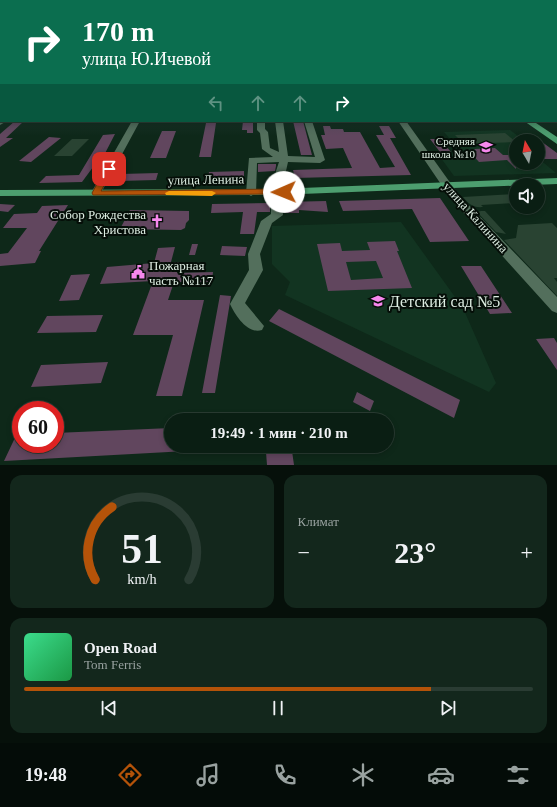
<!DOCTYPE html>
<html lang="ru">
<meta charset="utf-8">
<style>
:root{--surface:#0a1e13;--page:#13271c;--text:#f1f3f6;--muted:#99a2a0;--line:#2a3c33;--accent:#b45309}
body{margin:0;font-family:Georgia,serif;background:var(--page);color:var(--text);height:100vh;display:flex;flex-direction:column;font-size:15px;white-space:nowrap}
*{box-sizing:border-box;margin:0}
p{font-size:13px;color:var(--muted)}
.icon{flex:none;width:22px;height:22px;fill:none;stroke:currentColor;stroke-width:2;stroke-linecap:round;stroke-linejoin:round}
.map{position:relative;height:465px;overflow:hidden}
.drawer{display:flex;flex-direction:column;gap:10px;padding:10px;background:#06100a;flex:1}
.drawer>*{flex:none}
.banner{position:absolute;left:0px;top:0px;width:557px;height:122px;box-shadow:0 2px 6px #0003,0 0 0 1px var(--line);background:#0b6e4f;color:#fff;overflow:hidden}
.needle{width:26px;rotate:350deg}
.controls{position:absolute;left:509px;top:134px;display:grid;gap:8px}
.controls a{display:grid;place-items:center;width:36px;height:36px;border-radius:50%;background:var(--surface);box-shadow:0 2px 6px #0003,0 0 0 1px var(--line);font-size:20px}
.speed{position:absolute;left:12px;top:401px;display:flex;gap:8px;font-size:20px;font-weight:700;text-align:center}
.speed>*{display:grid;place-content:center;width:52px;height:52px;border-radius:50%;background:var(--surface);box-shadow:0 2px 6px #0003,0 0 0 1px var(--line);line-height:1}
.speed .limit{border:6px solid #d22;background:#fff;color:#111}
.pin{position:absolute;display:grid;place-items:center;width:34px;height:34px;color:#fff;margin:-17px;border-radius:8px;box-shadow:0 2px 6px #0006}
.me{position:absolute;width:44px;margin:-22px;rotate:269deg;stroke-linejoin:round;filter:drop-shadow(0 0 3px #0008)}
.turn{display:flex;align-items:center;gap:14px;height:84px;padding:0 16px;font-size:18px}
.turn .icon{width:52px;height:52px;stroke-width:2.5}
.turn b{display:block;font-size:28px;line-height:34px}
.lanes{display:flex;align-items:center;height:38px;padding:0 16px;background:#0003;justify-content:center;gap:20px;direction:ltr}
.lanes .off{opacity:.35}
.big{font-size:30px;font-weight:700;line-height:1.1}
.drawer .card{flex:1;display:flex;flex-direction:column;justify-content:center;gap:6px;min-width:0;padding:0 14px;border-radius:12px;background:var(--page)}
.drawer .dial{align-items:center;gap:0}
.dial svg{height:104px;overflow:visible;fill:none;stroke:var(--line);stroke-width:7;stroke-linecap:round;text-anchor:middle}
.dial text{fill:var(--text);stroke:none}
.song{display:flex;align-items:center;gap:12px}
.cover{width:48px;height:48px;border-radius:6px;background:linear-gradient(135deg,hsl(150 70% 55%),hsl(140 70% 35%))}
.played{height:4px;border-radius:2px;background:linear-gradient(90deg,var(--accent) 80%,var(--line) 80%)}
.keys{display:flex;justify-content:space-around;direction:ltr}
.heat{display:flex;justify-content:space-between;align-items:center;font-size:22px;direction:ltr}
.drawer .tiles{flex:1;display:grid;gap:10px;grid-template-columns:1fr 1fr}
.card:last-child{grid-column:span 2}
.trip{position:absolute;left:164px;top:413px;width:230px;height:40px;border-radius:20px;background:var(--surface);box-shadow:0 2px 6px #0003,0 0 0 1px var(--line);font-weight:700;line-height:40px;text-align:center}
.dock{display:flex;height:64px;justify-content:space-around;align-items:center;background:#040c08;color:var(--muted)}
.dock .icon{width:28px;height:28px}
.dock .current{color:var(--accent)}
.dock b{font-size:18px;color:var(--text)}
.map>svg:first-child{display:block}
</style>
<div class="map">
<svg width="557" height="465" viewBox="0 0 557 465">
<rect width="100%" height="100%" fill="#0e2819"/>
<path fill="#123421" d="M 510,130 L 525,141 L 516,141 L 516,163 L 538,163 L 538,158 L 556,173 L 454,176 L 438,154 L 462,153 L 444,132 Z
M 401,222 L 463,308 L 496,383 L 489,392 L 285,295 L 290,282 L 272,264 L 272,226 Z"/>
<path fill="#294332" d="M 505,133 L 516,142 L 464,144 L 455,135 Z
M 72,139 L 89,139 L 72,156 L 54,156 Z
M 516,194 L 516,203 L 481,205 L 483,207 C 473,208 469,204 463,197 Z
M 481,211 L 485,211 L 506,234 L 496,232 L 479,214 L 478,212 Z
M 552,223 L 557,228 L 557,278 L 554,278 L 557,282 L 557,296 L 504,240 L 516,238 L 518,225 Z"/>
<path fill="#61465e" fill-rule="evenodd" d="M 15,121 L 24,121 L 6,138 L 13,138 L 0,147 L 0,134 Z
M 243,121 L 253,121 L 253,133 L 247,133 L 247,130 L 242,130 Z
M 293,121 L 303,121 L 312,155 L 301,155 Z
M 206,123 L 216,123 L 211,157 L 199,157 Z
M 323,126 L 330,126 L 331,129 L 343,129 L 344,132 L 360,132 L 380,168 L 395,167 L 376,135 L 384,135 L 379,126 L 389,126 L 396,138 L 390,138 L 411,175 L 295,178 L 293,170 L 352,168 L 343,148 L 326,149 L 321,135 L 325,135 Z
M 162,131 L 176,131 L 166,158 L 150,158 Z
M 115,134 L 100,163 L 96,163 L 82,182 L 39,183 L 46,176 L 79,175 L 103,135 Z
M 49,137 L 61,138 L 31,162 L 19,161 Z
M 430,139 L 440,139 L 451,152 L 440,152 Z
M 538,139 L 557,153 L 557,159 L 538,159 Z
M 495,148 L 503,155 L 512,155 L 516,158 L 516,169 L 507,160 L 479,162 L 470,152 L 477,152 L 474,149 Z
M 258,164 L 276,164 L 276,166 L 275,171 L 258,172 Z
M 244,171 L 244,178 L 208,179 L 209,172 Z
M 158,173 L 156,180 L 118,181 L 121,174 Z
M 440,198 L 469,241 L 430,242 L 412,209 L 343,211 L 339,201 Z
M 326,201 L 328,212 L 299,210 L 299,213 L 285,213 L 284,211 L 284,202 Z
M 270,203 L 270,212 L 257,212 L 254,234 L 240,234 L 243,212 L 211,213 L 212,204 Z
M 0,204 L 15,205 L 8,212 L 0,211 Z
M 68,205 L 39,251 L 41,251 L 35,263 L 0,266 L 0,254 L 8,253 L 27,228 L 3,228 L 14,214 L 37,213 L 42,206 Z
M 130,210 L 189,211 L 189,220 L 186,223 L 185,228 L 181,230 L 120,229 Z
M 395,241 L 399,251 L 397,251 L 412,288 L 328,291 L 317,244 L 340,243 L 342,251 L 370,250 L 367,242 ZM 376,261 L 383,278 L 351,280 L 346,262 Z
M 192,244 L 198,244 L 195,255 L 189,255 Z
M 222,246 L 247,247 L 245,256 L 220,255 Z
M 175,247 L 171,262 L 179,262 L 177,273 L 213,272 L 212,282 L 174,282 L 168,300 L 204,300 L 182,396 L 156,396 L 173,335 L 133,335 L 153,281 L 100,284 L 107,267 L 154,263 L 158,248 Z
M 461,266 L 481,266 L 512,313 L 490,314 Z
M 90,274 L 79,300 L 59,301 L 71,275 Z
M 220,295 L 231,296 L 215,393 L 202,393 Z
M 279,309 L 460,400 L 454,418 L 269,321 Z
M 103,315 L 96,332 L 37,333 L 47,316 Z
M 554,338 L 557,343 L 557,370 L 536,339 Z
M 108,362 L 101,383 L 31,387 L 41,365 Z
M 357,392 L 374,401 L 370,411 L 353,402 Z
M 21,425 L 21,444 L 55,444 L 55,433 L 171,428 L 171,446 L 187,446 L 187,451 L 4,461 Z
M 292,451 L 294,465 L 267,465 L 266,452 Z"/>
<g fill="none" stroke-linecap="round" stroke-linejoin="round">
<path fill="#536f5c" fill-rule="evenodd" d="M 0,73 L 1,73 L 1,77 L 0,77 Z
M 0,119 L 1,121 L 7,121 L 0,125 Z
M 132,121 L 140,121 L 101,193 L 100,195 L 92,195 L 91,193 Z
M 257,121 L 265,121 L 265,129 L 268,132 L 270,148 L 279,152 L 275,121 L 283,121 L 288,156 L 315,157 L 304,121 L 312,121 L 325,160 L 320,163 L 288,162 L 286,171 L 289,192 L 288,194 L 281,194 L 283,215 L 272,223 L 260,254 L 263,270 L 245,303 L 264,326 L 262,330 C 248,335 235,315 230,304 L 249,270 L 248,254 L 261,221 L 271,214 L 271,192 L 272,190 L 278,189 L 276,171 L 279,162 L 257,163 L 256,193 L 251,196 L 246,193 L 249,158 L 273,157 L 262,149 L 260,133 L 257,130 Z
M 398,121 L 406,121 L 459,195 L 557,297 L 557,313 L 552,311 L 451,199 Z"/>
<path fill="#4d9e6f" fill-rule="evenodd" d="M 556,73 L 557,73 L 557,77 L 556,77 Z
M 524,121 L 533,121 L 557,137 L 557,144 Z
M 557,178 L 557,184 L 276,195 L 0,196 L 0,190 L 276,189 Z"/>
</g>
<linearGradient id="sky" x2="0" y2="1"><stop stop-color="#08160e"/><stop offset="0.52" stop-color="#304849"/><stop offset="1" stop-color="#304849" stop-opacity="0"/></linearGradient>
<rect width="557" height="136" fill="url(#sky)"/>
<path fill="#b45309" stroke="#753606" d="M 106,168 L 113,169 L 101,191 L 284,189 L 288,192 L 284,194 L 93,195 L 92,193 Z"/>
<path fill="#f59e0b" d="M 169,191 L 212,191 L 216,193 L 212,196 L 166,195 L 165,193 Z"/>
<defs>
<g id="school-bare" transform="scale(1.08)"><path d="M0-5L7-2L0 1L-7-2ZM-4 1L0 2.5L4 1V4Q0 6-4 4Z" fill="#f688ed" stroke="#050e08" stroke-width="2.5" paint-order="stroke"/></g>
<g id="church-bare" transform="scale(1.08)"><path d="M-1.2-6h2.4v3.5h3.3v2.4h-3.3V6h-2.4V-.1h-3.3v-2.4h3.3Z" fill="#f688ed" stroke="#050e08" stroke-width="2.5" paint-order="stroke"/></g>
<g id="civic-bare" transform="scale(1.08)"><path d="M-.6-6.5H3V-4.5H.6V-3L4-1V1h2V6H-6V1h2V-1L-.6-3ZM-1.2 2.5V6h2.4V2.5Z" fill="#f688ed" stroke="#050e08" stroke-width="2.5" paint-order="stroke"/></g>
</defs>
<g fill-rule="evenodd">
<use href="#school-bare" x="486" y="147"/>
<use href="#church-bare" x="157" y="221"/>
<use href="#civic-bare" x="138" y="272"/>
<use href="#school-bare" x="378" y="301"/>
</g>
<g text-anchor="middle" stroke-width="4" stroke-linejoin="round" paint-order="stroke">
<g font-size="11" fill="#deeee3" stroke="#050e08" text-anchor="end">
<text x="475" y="145">Средняя<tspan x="475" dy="13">школа №10</tspan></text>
</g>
<g font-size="13" fill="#deeee3" stroke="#050e08">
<text transform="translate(206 179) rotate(-1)" y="5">улица Ленина</text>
<text transform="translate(476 217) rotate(48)" y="5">улица Калинина</text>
</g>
<g font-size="13" fill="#deeee3" stroke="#050e08" text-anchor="end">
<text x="146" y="219">Собор Рождества<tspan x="146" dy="15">Христова</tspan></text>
<text x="149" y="270" text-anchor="start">Пожарная<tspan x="149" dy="15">часть №117</tspan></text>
</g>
<g font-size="16" fill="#deeee3" stroke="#050e08" text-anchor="start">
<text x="389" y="307">Детский сад №5</text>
</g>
</g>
</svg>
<div class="controls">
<a><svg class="needle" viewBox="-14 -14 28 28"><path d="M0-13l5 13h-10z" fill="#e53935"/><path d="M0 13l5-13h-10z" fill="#99a2a0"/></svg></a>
<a><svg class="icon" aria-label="sound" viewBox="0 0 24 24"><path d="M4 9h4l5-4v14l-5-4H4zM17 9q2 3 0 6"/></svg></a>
</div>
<div class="speed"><div class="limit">60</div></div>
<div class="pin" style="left:109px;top:169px;background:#d93025"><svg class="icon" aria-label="arrive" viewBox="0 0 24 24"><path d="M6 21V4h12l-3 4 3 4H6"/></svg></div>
<svg class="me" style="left:284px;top:192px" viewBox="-20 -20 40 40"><circle r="19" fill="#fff"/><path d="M0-13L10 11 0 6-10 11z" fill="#b45309"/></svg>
<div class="trip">19:49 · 1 мин · 210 m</div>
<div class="banner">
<div class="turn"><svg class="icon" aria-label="right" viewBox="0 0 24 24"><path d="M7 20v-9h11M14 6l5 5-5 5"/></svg><div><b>170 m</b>улица Ю.Ичевой</div></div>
<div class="lanes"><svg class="icon off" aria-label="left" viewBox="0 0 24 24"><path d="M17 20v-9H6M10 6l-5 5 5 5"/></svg><svg class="icon off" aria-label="ahead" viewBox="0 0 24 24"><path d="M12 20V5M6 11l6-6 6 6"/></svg><svg class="icon off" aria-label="ahead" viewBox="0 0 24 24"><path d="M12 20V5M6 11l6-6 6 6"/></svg><svg class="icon" aria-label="right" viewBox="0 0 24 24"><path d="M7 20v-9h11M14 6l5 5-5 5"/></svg></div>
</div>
</div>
<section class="drawer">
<div class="tiles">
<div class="card dial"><svg viewBox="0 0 100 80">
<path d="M14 69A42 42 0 1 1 86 69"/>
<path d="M14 69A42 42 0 0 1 27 13" stroke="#b45309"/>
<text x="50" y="56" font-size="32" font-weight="700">51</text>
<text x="50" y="72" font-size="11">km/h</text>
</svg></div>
<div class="card"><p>Климат</p>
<div class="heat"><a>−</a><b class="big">23°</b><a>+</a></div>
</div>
<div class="card">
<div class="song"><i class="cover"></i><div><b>Open Road</b><p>Tom Ferris</p></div></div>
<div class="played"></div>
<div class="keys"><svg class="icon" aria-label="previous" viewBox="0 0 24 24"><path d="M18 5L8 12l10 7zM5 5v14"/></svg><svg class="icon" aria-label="pause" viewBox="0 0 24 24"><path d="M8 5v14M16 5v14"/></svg><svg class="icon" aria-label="next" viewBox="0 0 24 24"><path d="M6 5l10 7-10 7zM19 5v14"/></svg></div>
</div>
</div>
</section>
<nav class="dock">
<b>19:48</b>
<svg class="icon current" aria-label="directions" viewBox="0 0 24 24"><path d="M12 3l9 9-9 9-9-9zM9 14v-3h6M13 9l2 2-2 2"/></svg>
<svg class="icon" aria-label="music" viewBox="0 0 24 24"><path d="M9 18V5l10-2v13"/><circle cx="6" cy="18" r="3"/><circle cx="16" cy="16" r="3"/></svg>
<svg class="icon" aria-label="phone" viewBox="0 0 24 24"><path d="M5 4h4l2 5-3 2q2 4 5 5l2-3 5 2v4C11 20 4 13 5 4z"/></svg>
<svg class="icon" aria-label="climate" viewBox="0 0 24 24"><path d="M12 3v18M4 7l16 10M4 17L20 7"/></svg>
<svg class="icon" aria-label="car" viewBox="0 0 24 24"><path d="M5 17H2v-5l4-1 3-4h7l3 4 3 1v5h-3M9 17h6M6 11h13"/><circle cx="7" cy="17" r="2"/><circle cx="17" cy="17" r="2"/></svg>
<svg class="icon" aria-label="filters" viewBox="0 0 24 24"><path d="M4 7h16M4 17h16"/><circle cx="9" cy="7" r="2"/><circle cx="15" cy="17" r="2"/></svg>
</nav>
